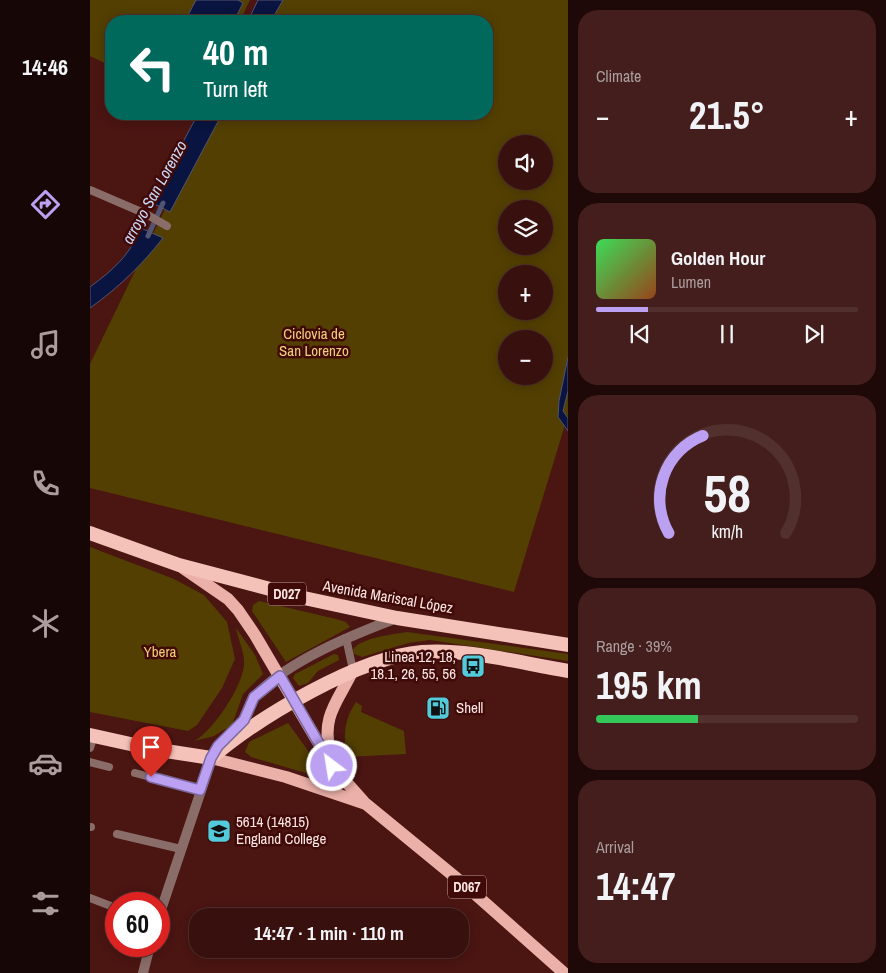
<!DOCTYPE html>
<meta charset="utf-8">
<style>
:root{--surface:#38100e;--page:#431e1c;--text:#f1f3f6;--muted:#ab9d9e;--line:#52302e;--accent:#bca0f2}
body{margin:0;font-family:"Archivo Narrow",sans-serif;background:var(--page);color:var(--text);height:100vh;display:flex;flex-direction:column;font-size:19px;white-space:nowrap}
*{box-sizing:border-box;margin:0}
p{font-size:16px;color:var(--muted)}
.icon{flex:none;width:28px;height:28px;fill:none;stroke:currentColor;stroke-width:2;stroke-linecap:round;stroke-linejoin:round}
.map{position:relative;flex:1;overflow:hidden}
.panel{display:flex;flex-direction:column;gap:10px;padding:10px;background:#1f0908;width:318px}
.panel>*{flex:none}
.banner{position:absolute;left:15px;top:15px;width:388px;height:105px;border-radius:20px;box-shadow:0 2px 12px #0003,0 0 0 1px var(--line);background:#00695c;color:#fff;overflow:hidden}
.controls{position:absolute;left:408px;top:135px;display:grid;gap:10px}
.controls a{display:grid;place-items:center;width:55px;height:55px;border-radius:50%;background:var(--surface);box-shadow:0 2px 12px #0003,0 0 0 1px var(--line);font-size:25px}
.speed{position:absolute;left:15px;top:892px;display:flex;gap:10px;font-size:25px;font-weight:700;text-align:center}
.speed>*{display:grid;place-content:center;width:65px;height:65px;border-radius:50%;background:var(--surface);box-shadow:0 2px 12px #0003,0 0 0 1px var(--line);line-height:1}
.speed .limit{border:8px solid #d22;background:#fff;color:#111}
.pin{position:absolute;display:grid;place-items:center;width:42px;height:42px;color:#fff;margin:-51px -21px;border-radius:50% 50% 50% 0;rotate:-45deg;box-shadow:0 0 5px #0007}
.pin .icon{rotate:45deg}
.me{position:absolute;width:55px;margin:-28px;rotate:329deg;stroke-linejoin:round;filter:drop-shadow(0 0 4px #0008)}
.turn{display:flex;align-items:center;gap:18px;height:105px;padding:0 15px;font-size:22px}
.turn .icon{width:65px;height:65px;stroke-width:2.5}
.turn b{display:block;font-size:35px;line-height:42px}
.big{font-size:38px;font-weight:800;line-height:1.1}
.panel .tile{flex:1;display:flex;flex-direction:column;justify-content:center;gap:8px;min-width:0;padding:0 18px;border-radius:20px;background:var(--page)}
.panel .dial{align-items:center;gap:0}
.dial svg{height:130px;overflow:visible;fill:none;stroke:var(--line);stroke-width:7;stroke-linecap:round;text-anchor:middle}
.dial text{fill:var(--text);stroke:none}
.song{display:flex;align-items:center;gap:15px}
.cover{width:60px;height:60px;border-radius:8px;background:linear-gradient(135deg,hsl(130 70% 55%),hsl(20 70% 35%))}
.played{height:5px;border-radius:2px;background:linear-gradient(90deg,var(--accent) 20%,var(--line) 20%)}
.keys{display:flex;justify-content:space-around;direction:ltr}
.heat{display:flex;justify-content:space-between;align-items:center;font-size:28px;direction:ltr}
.charge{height:8px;border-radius:4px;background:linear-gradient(90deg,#34c759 39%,var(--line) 0)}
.trip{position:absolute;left:99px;top:908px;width:280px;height:50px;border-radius:20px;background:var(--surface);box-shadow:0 2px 12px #0003,0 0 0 1px var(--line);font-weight:800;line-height:50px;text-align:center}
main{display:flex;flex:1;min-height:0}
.menu{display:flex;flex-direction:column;width:90px;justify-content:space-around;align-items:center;background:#160606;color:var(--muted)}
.menu .icon{width:35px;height:35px}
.menu .selected{color:var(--accent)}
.menu b{font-size:22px;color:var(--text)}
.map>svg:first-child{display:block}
</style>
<main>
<nav class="menu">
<b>14:46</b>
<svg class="icon selected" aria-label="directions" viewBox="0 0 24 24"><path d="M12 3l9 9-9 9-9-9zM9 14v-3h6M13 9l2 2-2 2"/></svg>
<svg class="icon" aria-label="music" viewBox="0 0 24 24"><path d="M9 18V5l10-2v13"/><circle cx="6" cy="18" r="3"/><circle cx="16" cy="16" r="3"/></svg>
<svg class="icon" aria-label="phone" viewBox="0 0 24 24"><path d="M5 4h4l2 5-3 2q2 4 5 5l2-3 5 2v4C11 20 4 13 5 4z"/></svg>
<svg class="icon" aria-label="climate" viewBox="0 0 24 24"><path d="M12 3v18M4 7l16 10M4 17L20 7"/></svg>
<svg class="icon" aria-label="car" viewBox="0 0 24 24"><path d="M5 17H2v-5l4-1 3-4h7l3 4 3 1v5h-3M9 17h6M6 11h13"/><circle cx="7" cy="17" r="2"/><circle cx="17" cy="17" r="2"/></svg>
<svg class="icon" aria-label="filters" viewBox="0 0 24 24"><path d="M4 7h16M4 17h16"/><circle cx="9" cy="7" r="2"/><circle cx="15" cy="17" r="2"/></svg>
</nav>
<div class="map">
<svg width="479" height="973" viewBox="0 0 479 973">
<rect width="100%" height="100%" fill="#4b1512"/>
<path fill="#533f02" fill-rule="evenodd" d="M 0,0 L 160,0 L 150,21 L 21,21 L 21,66 L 0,56 Z
M 176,0 L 478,0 L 478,415 L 424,592 L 0,488 L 0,364 L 121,114 L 396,114 L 396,21 L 166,21 ZM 416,144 L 454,144 L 454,181 L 416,181 ZM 416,209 L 454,209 L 454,246 L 416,246 ZM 416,274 L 454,274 L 454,311 L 416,311 ZM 416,339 L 454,339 L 454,376 L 416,376 Z
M 0,547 L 84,579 L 114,595 L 137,622 L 145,659 L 132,688 L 107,725 L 98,731 L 0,712 Z
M 169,601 L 246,619 L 256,622 L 260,627 L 196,662 L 162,611 L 163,605 Z
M 146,628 L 165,655 L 173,674 L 153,694 L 142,725 L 124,736 L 104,741 C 123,732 155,683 154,662 C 154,651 148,639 146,628 Z
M 317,632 L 478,654 L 478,661 L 340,640 L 318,643 L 272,657 L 264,654 L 263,650 C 269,638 304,634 317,632 Z
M 244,654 L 248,655 L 249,660 L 228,671 L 218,683 L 209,686 L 203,678 L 205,674 Z
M 266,702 L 272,706 L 271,712 L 314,731 L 316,754 L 257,757 C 253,735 254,720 266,702 Z
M 198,723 L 235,774 L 233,778 L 161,757 L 155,752 L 159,742 Z"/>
<path fill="#091540" stroke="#525471" d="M 106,0 L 148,0 L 153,3 L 144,21 L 95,21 Z
M 168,0 L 193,0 L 181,21 L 158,21 Z
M 108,114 L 132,114 L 80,212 L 61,202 Z
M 51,228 L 73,238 C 52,265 28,288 0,308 L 0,287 C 23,270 40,255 51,228 Z
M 478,357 L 478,391 L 473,411 L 478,418 L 478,431 L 468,417 L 469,401 Z"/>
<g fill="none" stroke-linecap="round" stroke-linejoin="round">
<path stroke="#525471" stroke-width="5" d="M 58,236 L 73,203"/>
<path stroke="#8a6d69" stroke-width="8" d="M 0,190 L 56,214 L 77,226
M 256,638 L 263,670
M 0,748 L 4,735
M 0,762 L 19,767
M 45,773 L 110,790
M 0,827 L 1,827
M 27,834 L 91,849
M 0,898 L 26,908"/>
<path stroke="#8a6d69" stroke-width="10" d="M 134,741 C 141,735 150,727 154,719 C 159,710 159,702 166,695 C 200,660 262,635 307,618
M 69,916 L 124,752
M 53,973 L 60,946"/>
<path stroke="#ebb0a8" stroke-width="12" d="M 93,568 L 138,599 L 148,610 L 165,635 L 242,766 L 274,802
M 240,753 C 231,715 248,702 263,670
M 121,758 L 196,777 L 276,804 L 376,886 L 474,973"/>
<path stroke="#f5c2ba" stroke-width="14" d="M 0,533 L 89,565 L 214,598 L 307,618 L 479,645
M 0,735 L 63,749 L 121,758 C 169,717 269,657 332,652 C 376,648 434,664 479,671"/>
</g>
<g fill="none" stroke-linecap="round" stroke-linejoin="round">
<g stroke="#7a689d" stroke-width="12">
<path id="route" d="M 61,777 L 110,790 L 121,758 L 128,746 L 154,720 L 164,697 L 190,676 L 242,766"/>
</g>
<use href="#route" stroke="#bca0f2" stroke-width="9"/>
</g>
<defs>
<g id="bus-square" transform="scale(1.25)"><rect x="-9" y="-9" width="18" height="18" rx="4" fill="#53cbda" stroke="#3f0a08"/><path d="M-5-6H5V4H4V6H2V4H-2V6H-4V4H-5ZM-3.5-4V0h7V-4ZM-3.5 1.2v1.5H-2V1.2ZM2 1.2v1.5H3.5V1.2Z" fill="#111"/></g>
<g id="fuel-square" transform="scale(1.25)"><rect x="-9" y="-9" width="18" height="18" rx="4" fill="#53cbda" stroke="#3f0a08"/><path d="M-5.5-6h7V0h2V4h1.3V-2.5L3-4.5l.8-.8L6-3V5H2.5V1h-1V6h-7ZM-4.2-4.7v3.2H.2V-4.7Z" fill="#111"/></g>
<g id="school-square" transform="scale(1.25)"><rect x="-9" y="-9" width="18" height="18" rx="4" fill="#53cbda" stroke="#3f0a08"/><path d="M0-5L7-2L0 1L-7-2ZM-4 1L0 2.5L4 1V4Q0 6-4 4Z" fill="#111"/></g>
</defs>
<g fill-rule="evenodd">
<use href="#bus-square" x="383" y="666"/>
<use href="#fuel-square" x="348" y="708"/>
<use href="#school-square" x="129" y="831"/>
</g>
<g text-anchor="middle" stroke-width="5" stroke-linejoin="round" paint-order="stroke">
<g fill="#3f0a08" stroke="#c3a4a1" stroke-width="1">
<rect x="178" y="582.5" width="38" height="23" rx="4"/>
<rect x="358" y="875.5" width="38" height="23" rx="4"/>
</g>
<g font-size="14" font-weight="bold" fill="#fce6e3">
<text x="197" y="599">D027</text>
<text x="377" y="892">D067</text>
</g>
<g font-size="15" fill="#f4d079" stroke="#3f0a08">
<text x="224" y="339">Ciclovia de<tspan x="224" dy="17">San Lorenzo</tspan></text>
<text x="70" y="657">Ybera</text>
</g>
<g font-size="15" fill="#fce6e3" stroke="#3f0a08">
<text transform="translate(298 597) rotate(10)" y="5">Avenida Mariscal López</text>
</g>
<g font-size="15" fill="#fce6e3" stroke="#3f0a08" text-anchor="start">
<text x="366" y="662" text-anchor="end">Linea 12, 18,<tspan x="366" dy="17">18.1, 26, 55, 56</tspan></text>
<text x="366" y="713">Shell</text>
<text x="146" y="827">5614 (14815)<tspan x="146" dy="17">England College</tspan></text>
</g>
<g font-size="16" font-style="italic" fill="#cddafa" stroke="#3f0a08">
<text transform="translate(64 192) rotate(-61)" y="6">arroyo San Lorenzo</text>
</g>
</g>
</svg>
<div class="controls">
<a><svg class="icon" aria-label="sound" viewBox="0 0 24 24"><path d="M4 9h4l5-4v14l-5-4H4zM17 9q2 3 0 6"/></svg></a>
<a><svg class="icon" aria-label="layers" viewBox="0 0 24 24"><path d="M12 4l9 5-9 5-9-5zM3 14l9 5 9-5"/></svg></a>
<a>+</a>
<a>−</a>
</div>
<div class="speed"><div class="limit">60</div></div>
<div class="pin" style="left:61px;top:777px;background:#d93025"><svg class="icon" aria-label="arrive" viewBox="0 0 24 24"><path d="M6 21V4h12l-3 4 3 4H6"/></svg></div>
<svg class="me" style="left:242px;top:766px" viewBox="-20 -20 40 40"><circle r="17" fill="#bca0f2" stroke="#fff" stroke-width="3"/><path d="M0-11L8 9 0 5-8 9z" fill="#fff"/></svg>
<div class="trip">14:47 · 1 min · 110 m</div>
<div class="banner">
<div class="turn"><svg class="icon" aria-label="left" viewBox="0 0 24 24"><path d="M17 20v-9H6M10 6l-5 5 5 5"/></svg><div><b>40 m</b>Turn left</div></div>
</div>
</div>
<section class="panel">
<div class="tile"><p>Climate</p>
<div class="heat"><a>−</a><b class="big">21.5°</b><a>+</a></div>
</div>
<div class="tile">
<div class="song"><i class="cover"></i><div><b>Golden Hour</b><p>Lumen</p></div></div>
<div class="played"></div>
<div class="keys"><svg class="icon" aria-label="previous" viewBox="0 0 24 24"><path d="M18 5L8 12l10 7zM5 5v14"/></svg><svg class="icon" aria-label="pause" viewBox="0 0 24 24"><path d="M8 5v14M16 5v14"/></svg><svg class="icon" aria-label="next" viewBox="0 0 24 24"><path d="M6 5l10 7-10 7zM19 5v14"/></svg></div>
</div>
<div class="tile dial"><svg viewBox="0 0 100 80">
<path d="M14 69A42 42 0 1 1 86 69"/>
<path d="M14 69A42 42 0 0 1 35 9" stroke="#bca0f2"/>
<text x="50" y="56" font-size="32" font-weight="700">58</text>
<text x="50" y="72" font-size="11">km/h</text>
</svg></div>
<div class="tile"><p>Range · 39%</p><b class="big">195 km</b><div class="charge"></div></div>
<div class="tile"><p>Arrival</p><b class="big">14:47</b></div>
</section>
</main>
